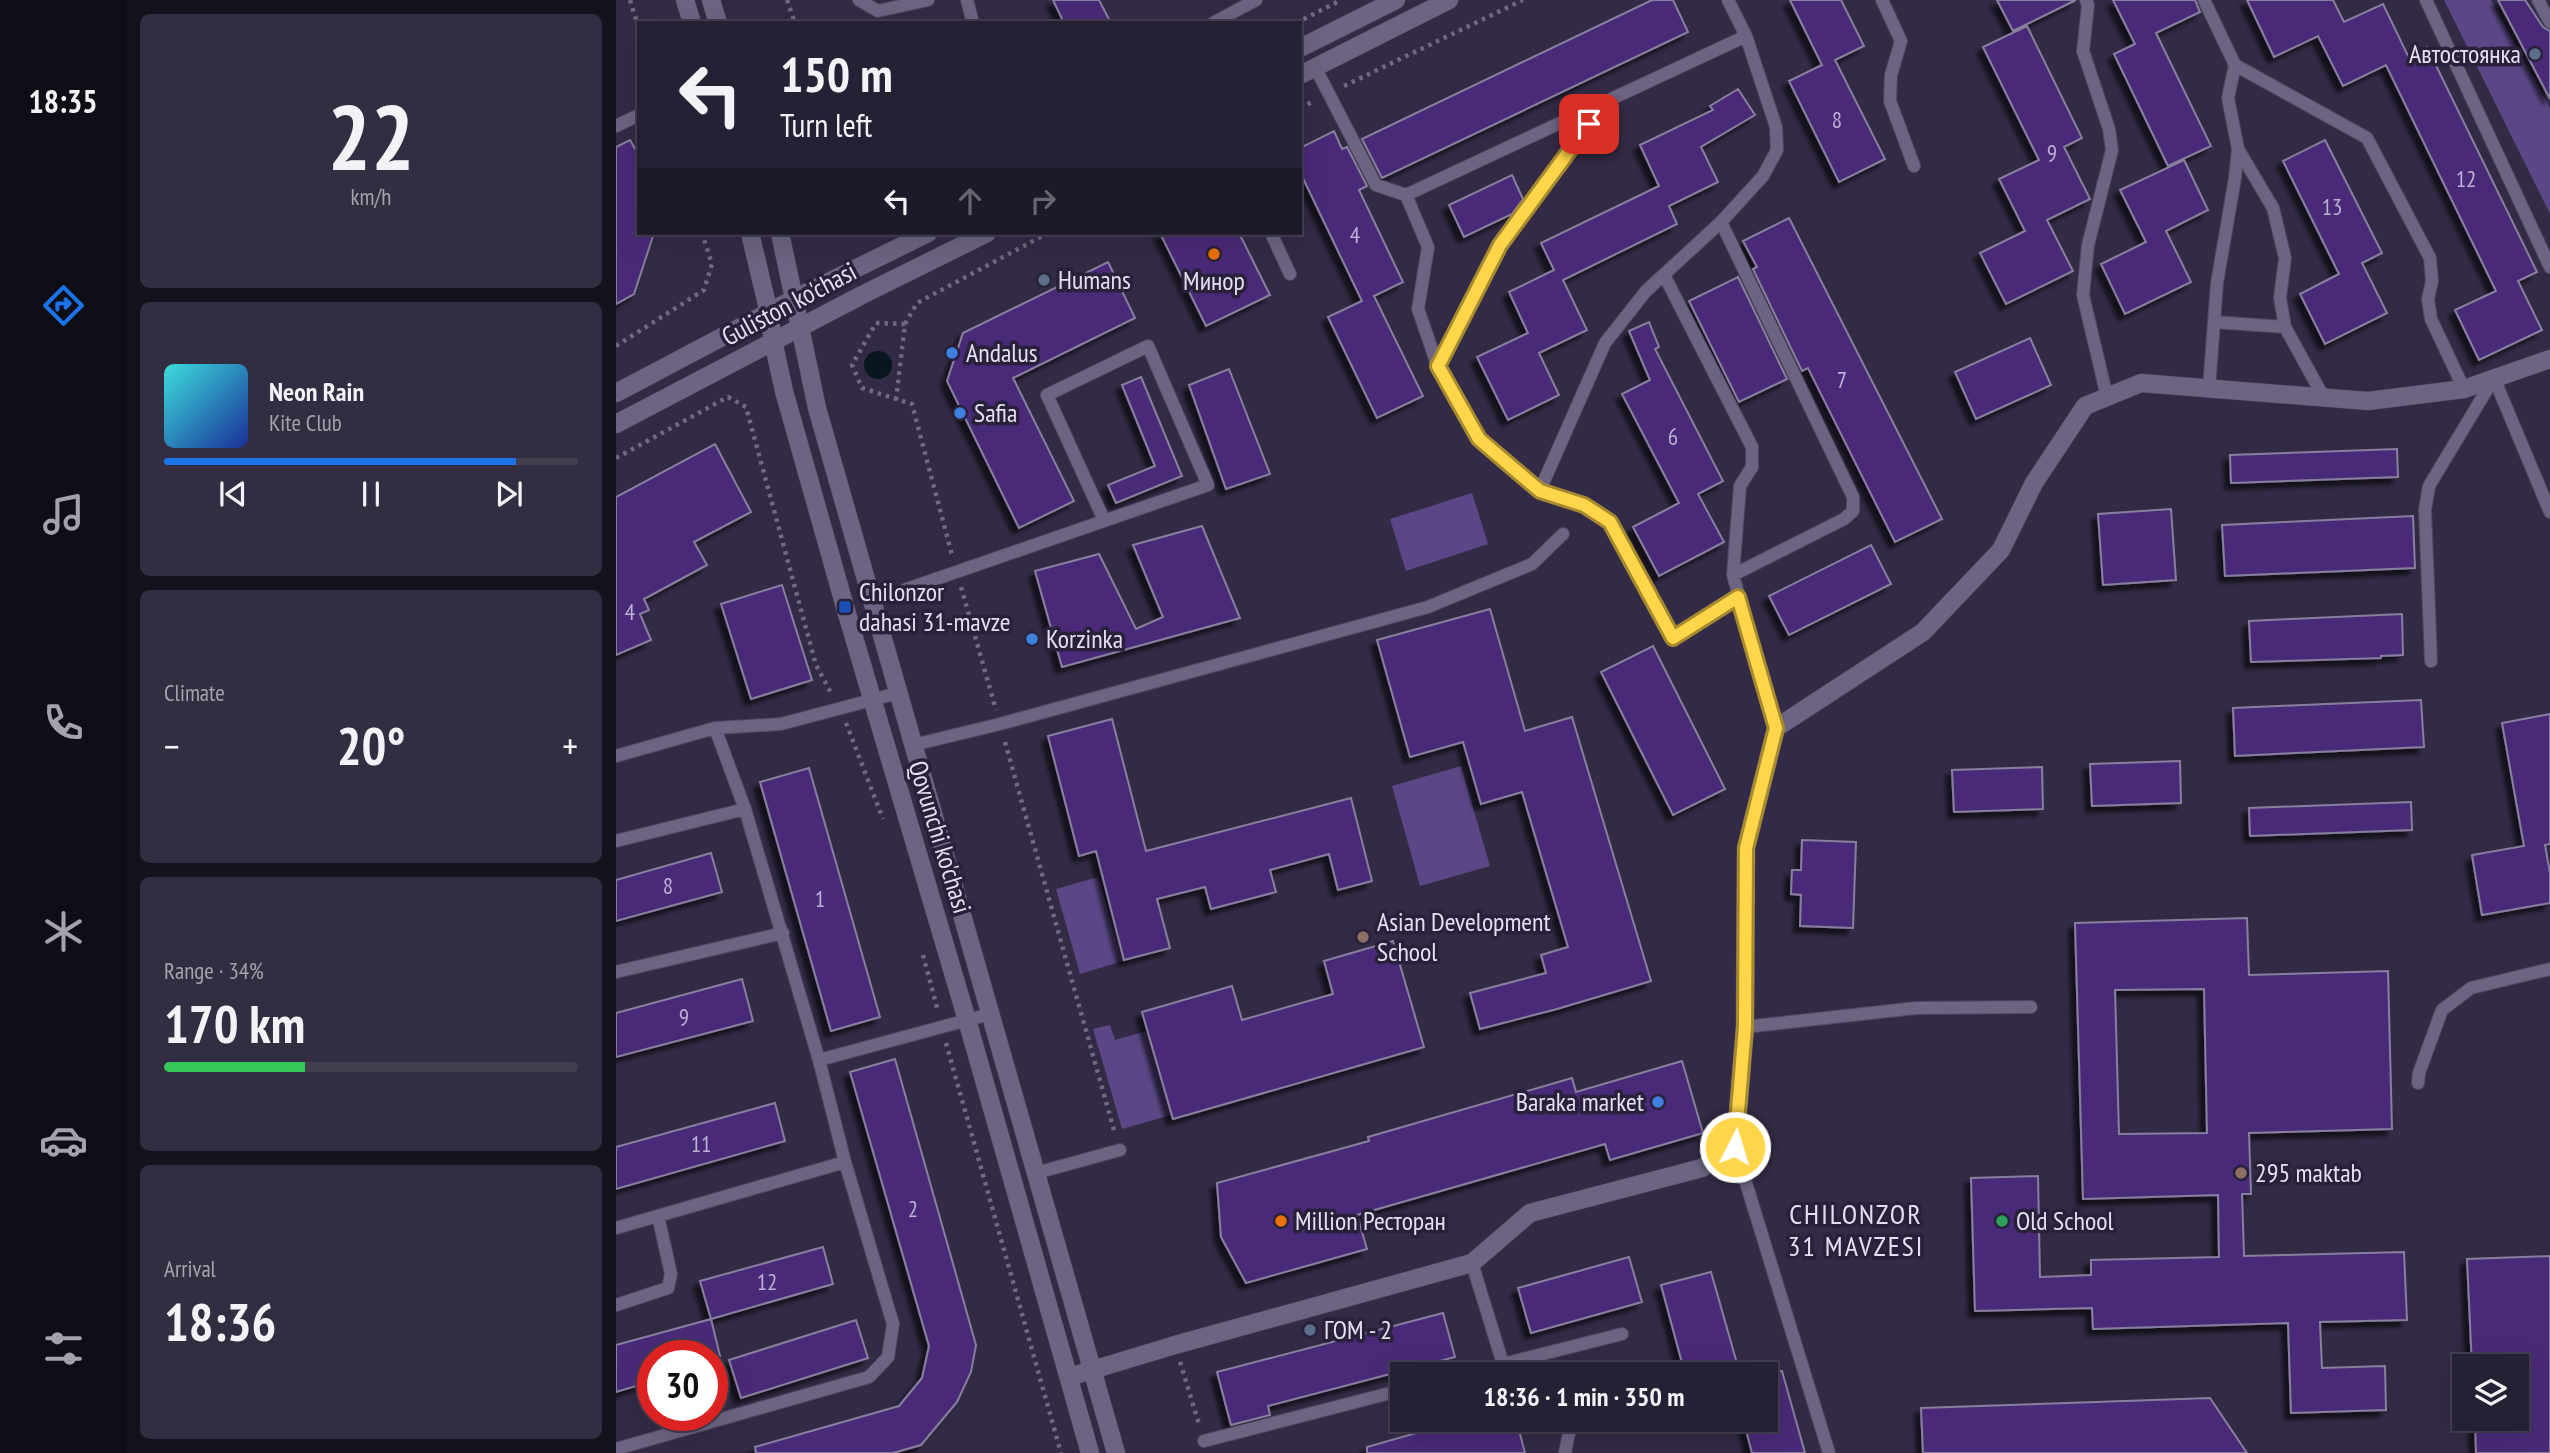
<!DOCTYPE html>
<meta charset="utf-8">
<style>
:root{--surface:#262034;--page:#322d40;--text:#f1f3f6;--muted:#a4a3ac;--line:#423e4f;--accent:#1a73e8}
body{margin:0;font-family:"PT Sans Narrow",sans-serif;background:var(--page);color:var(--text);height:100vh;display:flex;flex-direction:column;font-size:26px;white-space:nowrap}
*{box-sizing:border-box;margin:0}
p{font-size:23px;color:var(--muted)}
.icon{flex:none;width:38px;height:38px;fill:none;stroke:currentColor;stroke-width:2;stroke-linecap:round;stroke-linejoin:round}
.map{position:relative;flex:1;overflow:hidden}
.sheet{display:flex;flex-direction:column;gap:14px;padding:14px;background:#15121d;width:490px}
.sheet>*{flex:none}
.banner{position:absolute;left:21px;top:21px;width:665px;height:214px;border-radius:0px;box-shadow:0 7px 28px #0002,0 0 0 2px var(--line);background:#262034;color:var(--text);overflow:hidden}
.buttons{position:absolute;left:1836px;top:1354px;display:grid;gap:14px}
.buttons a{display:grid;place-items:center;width:77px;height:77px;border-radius:0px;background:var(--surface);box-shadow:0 7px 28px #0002,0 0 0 2px var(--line);font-size:35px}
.speed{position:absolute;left:21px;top:1340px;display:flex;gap:14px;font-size:35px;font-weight:700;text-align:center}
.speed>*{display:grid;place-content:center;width:91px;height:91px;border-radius:50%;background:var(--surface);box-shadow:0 7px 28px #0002,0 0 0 2px var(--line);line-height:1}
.speed .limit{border:10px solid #d22;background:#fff;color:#111}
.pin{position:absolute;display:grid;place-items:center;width:60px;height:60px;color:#fff;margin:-30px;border-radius:14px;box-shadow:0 4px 10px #0006}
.me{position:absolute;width:77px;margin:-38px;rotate:5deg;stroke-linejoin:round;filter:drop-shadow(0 0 5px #0008)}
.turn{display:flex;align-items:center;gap:24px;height:147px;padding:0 28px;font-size:32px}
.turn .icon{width:91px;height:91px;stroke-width:2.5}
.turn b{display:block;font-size:49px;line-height:60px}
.lanes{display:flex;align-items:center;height:66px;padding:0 28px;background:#0003;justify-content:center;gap:35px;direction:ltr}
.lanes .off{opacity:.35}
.big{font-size:52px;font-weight:700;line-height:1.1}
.sheet .tile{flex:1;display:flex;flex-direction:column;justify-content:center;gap:10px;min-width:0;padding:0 24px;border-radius:10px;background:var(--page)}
.sheet .dial{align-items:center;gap:0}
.dial b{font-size:91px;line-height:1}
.song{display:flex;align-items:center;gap:21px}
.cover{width:84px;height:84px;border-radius:10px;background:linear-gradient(135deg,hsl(180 70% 55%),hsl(230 70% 35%))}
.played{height:7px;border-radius:4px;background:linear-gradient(90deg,var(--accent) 85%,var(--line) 85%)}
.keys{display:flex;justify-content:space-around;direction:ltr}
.heat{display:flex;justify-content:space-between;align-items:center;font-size:38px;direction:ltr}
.charge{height:10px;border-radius:5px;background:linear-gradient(90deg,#34c759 34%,var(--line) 0)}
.trip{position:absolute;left:774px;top:1362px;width:388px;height:70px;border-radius:0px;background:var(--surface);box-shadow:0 7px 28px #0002,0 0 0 2px var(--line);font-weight:700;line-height:70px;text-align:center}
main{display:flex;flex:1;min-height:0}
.tab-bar{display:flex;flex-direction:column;width:126px;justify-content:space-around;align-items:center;background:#0f0d15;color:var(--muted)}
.tab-bar .icon{width:49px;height:49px}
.tab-bar .selected{color:var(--accent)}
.tab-bar b{font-size:32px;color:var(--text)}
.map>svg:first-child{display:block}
</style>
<main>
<nav class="tab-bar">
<b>18:35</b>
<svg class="icon selected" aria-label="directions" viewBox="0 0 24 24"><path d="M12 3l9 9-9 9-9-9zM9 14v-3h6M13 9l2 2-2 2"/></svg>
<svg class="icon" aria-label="music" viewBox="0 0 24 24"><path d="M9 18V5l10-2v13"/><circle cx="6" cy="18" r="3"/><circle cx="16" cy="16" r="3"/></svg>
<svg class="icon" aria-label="phone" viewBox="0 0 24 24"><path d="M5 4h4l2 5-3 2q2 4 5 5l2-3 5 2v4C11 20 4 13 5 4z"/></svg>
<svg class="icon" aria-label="climate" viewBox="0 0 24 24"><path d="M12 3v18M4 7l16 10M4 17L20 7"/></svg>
<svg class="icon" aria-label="car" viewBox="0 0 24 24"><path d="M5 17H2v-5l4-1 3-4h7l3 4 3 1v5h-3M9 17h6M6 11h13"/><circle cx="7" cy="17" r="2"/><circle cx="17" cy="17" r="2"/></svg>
<svg class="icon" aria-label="filters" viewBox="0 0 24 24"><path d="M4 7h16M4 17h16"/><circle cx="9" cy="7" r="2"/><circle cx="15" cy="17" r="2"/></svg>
</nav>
<section class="sheet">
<div class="tile dial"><b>22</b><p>km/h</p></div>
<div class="tile">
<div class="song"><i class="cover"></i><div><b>Neon Rain</b><p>Kite Club</p></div></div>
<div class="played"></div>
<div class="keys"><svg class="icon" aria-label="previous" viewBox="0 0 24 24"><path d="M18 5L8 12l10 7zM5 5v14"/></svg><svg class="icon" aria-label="pause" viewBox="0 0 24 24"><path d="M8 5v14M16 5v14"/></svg><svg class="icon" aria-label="next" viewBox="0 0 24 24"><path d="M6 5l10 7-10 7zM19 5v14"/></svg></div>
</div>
<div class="tile"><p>Climate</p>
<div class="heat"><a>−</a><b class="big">20°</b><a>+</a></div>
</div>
<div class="tile"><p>Range · 34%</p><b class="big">170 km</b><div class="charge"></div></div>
<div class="tile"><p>Arrival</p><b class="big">18:36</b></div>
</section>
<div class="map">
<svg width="1934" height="1453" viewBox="0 0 1934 1453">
<defs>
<filter id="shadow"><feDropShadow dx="-6" dy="6" stdDeviation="2" flood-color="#0009"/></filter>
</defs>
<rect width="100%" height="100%" fill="#332b45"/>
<path fill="#5b4786" d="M 1828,0 L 1875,0 L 1934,108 L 1934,214 Z
M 856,493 L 872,544 L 790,571 L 774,519 Z
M 845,766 L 874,866 L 804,886 L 776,786 Z
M 482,877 L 507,961 L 464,974 L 440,889 Z
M 494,1025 L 499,1040 L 530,1031 L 555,1115 L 506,1129 L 477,1029 Z"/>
<path fill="#07171d" d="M248 365a14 14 0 1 1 28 0a14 14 0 1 1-28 0Z"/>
<path fill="#482c78" stroke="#877f9e" stroke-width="2" fill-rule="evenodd" filter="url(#shadow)" d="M 437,0 L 483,0 L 495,23 L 448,23 Z
M 1036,0 L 1057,0 L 1072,32 L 766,178 L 746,139 Z
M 1174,0 L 1225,0 L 1248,46 L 1219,60 L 1269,159 L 1223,182 L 1173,81 L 1206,65 Z
M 1381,0 L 1460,0 L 1397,31 Z
M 1497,0 L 1579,0 L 1584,12 L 1540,33 L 1595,146 L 1552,166 L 1498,54 L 1519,44 Z
M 1631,0 L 1717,0 L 1728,22 L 1767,4 L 1792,56 L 1811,47 L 1921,272 L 1902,281 L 1926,330 L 1863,360 L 1839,310 L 1880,291 L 1770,65 L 1727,86 L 1702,36 L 1658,57 Z
M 1882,0 L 1909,0 L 1927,27 L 1934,31 L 1934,99 Z
M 1411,26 L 1466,138 L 1448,147 L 1474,199 L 1431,220 L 1457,271 L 1390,304 L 1364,253 L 1409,231 L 1383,179 L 1423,160 L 1367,47 Z
M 1122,89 L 1139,115 L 1085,147 L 1102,182 L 1053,206 L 1061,224 L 947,280 L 971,330 L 923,353 L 943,395 L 892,420 L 861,357 L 912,333 L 893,292 L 938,270 L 925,243 L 1043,186 L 1024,145 L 1097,110 L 1094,106 Z
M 718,131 L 726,149 L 731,147 L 751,186 L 743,190 L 787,282 L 758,296 L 807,396 L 761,418 L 712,317 L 746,301 L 684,172 L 684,148 Z
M 14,140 L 23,156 L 23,233 L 38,233 L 18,294 L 0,304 L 0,147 Z
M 1709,140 L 1766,253 L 1746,263 L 1771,313 L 1709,344 L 1684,294 L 1723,274 L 1667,161 Z
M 1568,160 L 1592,210 L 1550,231 L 1575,282 L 1509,314 L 1485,264 L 1530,242 L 1504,190 Z
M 896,175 L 907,199 L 896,214 L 848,237 L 833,205 Z
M 1173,218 L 1326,519 L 1279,542 L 1192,368 L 1186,371 L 1137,269 L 1141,267 L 1127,241 Z
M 544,233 L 623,233 L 654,295 L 590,326 Z
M 492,262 L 519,318 L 397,378 L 458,501 L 403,528 L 331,381 L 347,333 Z
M 1122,277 L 1171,379 L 1123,402 L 1073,301 Z
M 1033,322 L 1043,347 L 1039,349 L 1107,481 L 1082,494 L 1108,542 L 1043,576 L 1017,527 L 1063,503 L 1006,394 L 1034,380 L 1013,331 Z
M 1414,338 L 1435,385 L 1360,419 L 1339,372 Z
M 613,369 L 654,474 L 610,489 L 573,385 Z
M 525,377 L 566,476 L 500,503 L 492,485 L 539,466 L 506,385 Z
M 99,444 L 135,512 L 78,542 L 91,565 L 28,599 L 33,610 L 24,614 L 35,640 L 0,655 L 0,497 Z
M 1781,449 L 1782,477 L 1615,483 L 1614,455 Z
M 1555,509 L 1560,580 L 1487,585 L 1482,514 Z
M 1797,516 L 1799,568 L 1609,576 L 1606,525 Z
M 586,526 L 624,618 L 446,667 L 419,571 L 483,554 L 520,629 L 547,617 L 517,545 Z
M 1255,545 L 1275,584 L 1173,635 L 1153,596 Z
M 166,585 L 196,680 L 135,699 L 105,604 Z
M 874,609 L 909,731 L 956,717 L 1035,981 L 941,1009 L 864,1029 L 854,993 L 930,973 L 925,955 L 952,947 L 906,792 L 865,804 L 847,742 L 794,757 L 761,640 Z
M 1786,614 L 1787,655 L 1765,656 L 1765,658 L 1635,662 L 1633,621 Z
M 1037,646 L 1109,789 L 1057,815 L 985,672 Z
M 1805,700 L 1808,747 L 1619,756 L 1617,708 Z
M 1934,714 L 1934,844 L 1929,845 L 1934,873 L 1934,903 L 1866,915 L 1856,855 L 1908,846 L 1886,723 Z
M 496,719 L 530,851 L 735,798 L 756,881 L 722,890 L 713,854 L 654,870 L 660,892 L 595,909 L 589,887 L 541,899 L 554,948 L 508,960 L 480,851 L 463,856 L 432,736 Z
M 1564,761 L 1565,803 L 1476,806 L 1474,764 Z
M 1426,767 L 1427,809 L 1338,812 L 1336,770 Z
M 193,768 L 264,1017 L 215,1031 L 144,782 Z
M 1795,802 L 1796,830 L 1634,836 L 1633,808 Z
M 1186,840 L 1240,842 L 1237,928 L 1184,926 L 1185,895 L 1175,894 L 1176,870 L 1185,870 Z
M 95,853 L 106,892 L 0,921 L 0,880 Z
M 1631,918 L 1633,975 L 1772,971 L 1776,1129 L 1633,1133 L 1635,1194 L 1626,1194 L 1628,1256 L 1788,1252 L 1791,1320 L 1704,1322 L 1706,1368 L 1769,1366 L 1770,1410 L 1675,1413 L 1672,1323 L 1477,1329 L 1476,1308 L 1359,1311 L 1355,1178 L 1422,1176 L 1424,1277 L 1475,1275 L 1475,1260 L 1603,1257 L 1602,1195 L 1467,1199 L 1459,923 ZM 1588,989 L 1591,1133 L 1503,1134 L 1499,990 Z
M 777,941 L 808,1047 L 557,1119 L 526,1012 L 616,986 L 626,1020 L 717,994 L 708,961 Z
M 126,979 L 137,1021 L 0,1057 L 0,1013 Z
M 279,1059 L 360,1345 L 355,1372 L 341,1402 L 305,1445 L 277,1453 L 140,1453 L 139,1447 L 283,1406 L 306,1378 L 313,1346 L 234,1072 Z
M 1066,1061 L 1087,1133 L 994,1160 L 989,1144 L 741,1215 L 751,1249 L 630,1283 L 605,1237 L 601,1183 L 753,1141 L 752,1137 L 956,1078 L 960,1092 Z
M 159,1103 L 169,1141 L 0,1189 L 0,1147 Z
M 207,1247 L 217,1284 L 95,1319 L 84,1281 Z
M 1934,1256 L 1934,1453 L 1860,1453 L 1859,1419 L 1900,1419 L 1900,1367 L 1856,1367 L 1851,1259 Z
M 1013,1257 L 1026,1302 L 915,1333 L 902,1288 Z
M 1095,1272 L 1124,1374 L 1069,1374 L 1045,1285 Z
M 827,1313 L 839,1357 L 652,1406 L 654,1415 L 615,1425 L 601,1372 Z
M 95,1319 L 104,1356 L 37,1356 L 37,1381 L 0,1392 L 0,1345 Z
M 240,1320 L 252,1358 L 125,1398 L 113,1360 Z
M 1166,1371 L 1189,1453 L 1136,1453 L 1127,1419 L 1150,1419 L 1150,1375 Z
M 1594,1398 L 1631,1453 L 1307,1453 L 1305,1408 Z
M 849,1419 L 900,1419 L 909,1453 L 751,1453 L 751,1447 Z"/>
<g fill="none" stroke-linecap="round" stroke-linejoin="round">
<g stroke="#4f485e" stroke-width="14">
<path id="service" d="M 243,0 L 262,11 L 312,0
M 351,0 L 357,23
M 1266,0 L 1285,41 L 1275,75 L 1274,101 L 1298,166
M 1470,0 L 1472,5 L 1467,51 L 1493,129 L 1496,150 L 1472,245 L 1467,295 L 1491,397
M 1588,0 L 1619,65 L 1751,138 L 1814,258 L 1816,281 L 1812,299 L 1815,319 L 1848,389
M 1810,0 L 1934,267
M 1922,0 L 1934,22
M 597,23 L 640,0
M 699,67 L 760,185 L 790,195
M 988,104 L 884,245 L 822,367 L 863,439 L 924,490 L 968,505 L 994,522 L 1057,638 L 1122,597
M 0,126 L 23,115
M 1622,149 L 1657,208 L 1669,258 L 1664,298 L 1669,327 L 1708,398
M 1105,222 L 1237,497 L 1237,511 L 1228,519 L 1117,575 L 1160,728
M 655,233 L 674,274
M 1048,275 L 1136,447 L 1136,467 L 1124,486 L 1117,575
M 1598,322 L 1669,327
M 822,367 L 802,309 L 812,247 L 790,195 L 1130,36
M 1878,378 L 1934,512
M 1593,388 L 1601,283 L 1619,178 L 1622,149 L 1612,98 L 1619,65
M 924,490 L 989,343 L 1030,291 L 1105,222 L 1147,176 L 1161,150 L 1160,127 L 1130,36 L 1112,0
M 256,601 L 592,485 L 532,346 L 431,395 L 488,520
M 1815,661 L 1809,510 L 1813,486 L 1878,378
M 297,745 L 384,724 L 812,607 L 916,564 L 947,534
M 0,756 L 99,728
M 0,841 L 129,809
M 0,972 L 167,933
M 1129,1027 L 1300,1008 L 1415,1007
M 203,1060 L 129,809 L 99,728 L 165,724 L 282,693
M 1802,1083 L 1803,1073 L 1826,1010 L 1855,988 L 1934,969
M 1119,1147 L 1213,1453
M 420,1173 L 504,1150
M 0,1228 L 229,1162
M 856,1263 L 887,1364 L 904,1374
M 0,1305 L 52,1288 L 55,1274 L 42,1216
M 848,1374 L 1006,1334
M 943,1419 L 953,1433 L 949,1453
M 588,1441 L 786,1390
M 0,1449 L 253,1377 L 272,1357 L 277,1324 L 229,1162 L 203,1060 L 374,1014"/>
</g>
<g stroke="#4f485e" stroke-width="19">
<path id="minor" d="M 453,1377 L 559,1345 L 856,1263 L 914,1213 L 1086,1168 L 1119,1147 L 1129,1027 L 1130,848 L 1160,728 L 1307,632 L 1385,550 L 1418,483 L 1469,406 L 1525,383 L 1752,401 L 1848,389 L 1934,359"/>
</g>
<g stroke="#4f485e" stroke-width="19">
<path id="tertiary" d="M 184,327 L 201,408 L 500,1453
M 157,341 L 168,391 L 229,607 L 351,1020 L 474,1453"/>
</g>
<g stroke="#4f485e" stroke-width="19">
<path id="secondary" d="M 69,0 L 76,23
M 95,0 L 102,23
M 684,48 L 780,0
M 684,75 L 833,0
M 134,233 L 153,313 L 157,341
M 164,233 L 184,327
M 0,393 L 178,299 L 312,233
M 0,424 L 246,295 L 371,233"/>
</g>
<path stroke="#706a80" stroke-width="4.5" stroke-dasharray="3.5 5" stroke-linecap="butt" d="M 14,0 L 23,29
M 171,0 L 179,23
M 680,23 L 725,0
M 728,86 L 907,0
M 684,108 L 698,101
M 185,235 L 202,233
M 289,324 L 260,323 L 236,365 L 246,388 L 296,404 L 336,555
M 0,346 L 88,290 L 96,264 L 86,233
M 280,400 L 289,324 L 301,303 L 432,233
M 0,458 L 112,397 L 130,407 L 200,665 L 215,693
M 345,587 L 380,710
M 230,723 L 267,819
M 389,742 L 499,1134
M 307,955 L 322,1011
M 330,1043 L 445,1453
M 564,1362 L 583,1424"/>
<use href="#service" stroke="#6c6482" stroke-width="12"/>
<use href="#minor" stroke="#6c6482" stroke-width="18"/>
<use href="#tertiary" stroke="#6c6482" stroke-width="18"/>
<use href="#secondary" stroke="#6c6482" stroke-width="18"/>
</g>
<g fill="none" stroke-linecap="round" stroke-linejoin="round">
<g stroke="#a68a30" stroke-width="18">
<path id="route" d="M 973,124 L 884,245 L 822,366 L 863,439 L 924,491 L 968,505 L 994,522 L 1057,638 L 1122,597 L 1160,728 L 1130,848 L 1129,1027 L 1119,1147"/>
</g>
<use href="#route" stroke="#ffd54a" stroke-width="12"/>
</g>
<g fill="#5c6f8a" stroke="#29213a" stroke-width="2.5">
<circle cx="1919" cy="54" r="7"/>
<circle cx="428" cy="280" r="7"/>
<circle cx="694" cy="1330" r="7"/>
</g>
<g fill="#e8710a" stroke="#29213a" stroke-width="2.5">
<circle cx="598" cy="254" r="7"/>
<circle cx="665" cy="1221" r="7"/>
</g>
<g fill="#3f7fe0" stroke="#29213a" stroke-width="2.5">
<circle cx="336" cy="353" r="7"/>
<circle cx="344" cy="413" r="7"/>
<circle cx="416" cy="639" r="7"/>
<circle cx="1042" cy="1102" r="7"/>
</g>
<rect fill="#1a4fb4" stroke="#29213a" stroke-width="2.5" x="222" y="600" width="14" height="14" rx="3.5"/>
<g fill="#8d6e63" stroke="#29213a" stroke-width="2.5">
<circle cx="747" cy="937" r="7"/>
<circle cx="1625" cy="1173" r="7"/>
</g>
<circle fill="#2e9e5b" stroke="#29213a" stroke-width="2.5" cx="1386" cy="1221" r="7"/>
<g text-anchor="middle" stroke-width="7" stroke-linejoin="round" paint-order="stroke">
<g font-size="23" fill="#bcb2d2">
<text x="1221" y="128">8</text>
<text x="1436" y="161">9</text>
<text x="1850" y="187">12</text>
<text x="1716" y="215">13</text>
<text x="739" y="243">4</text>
<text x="1226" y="388">7</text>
<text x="1057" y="445">6</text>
<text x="14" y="620">4</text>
<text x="52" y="894">8</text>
<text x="204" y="907">1</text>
<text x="68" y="1025">9</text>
<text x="85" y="1152">11</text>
<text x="297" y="1217">2</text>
<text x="151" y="1290">12</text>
</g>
<g font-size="26" fill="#e3dff0" stroke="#29213a" text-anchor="start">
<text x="1905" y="63" text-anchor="end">Автостоянка</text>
<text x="442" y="289">Humans</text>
<text x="598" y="290" text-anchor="middle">Минор</text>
<text x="350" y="362">Andalus</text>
<text x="358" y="422">Safia</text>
<text x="243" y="601">Chilonzor<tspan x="243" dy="30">dahasi 31-mavze</tspan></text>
<text x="430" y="648">Korzinka</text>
<text x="761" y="931">Asian Development<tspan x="761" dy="30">School</tspan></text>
<text x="1028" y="1111" text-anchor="end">Baraka market</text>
<text x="1639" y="1182">295 maktab</text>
<text x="679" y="1230">Million Ресторан</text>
<text x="1400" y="1230">Old School</text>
<text x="708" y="1339">ГОМ - 2</text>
</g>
<g font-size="26" fill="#e3dff0" stroke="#29213a">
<text transform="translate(173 304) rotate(-28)" y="9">Guliston ko'chasi</text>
<text transform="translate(324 837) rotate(73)" y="9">Qovunchi ko'chasi</text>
</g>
<g font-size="28" letter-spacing="2" fill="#e3dff0" stroke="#29213a">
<text x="1240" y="1224">CHILONZOR<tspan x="1240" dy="32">31 MAVZESI</tspan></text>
</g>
</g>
</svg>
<div class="buttons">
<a><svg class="icon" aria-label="layers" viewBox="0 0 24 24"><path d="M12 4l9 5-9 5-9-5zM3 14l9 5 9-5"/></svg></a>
</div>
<div class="speed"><div class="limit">30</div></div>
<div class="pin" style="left:973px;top:124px;background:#d93025"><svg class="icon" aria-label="arrive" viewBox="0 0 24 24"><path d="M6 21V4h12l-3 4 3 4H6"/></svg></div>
<svg class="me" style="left:1119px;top:1147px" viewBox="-20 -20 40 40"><circle r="17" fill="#ffd54a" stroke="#fff" stroke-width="3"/><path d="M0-11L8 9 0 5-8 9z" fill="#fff"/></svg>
<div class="trip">18:36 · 1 min · 350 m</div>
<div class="banner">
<div class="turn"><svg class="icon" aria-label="left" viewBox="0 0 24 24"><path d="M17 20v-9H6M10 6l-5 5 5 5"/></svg><div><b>150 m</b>Turn left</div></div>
<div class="lanes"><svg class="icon" aria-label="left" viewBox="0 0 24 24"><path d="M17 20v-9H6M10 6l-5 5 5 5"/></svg><svg class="icon off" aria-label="ahead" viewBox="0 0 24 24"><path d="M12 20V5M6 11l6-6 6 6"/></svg><svg class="icon off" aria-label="right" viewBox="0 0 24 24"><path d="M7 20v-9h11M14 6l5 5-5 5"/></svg></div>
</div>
</div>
</main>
